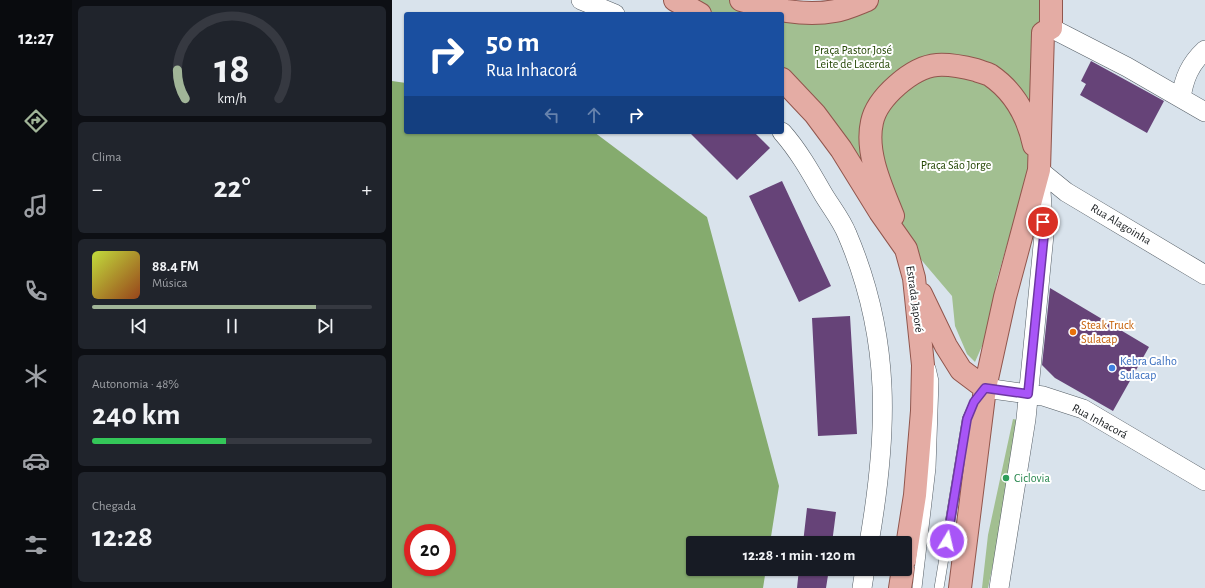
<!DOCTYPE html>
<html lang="pt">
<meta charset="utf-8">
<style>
:root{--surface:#171b24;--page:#20242c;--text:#f1f3f6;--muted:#9ea1a6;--line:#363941;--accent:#a1b598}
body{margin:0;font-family:"Alegreya Sans",sans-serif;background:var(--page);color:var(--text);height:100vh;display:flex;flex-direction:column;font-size:15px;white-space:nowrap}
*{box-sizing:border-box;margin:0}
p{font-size:13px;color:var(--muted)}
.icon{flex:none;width:22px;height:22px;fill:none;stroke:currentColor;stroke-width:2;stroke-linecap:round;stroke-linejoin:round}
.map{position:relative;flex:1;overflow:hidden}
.panel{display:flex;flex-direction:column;gap:6px;padding:6px;background:#0d0f14;width:320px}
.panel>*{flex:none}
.top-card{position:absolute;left:12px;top:12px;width:380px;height:122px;border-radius:4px;box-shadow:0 1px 3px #0004;background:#1a4fa0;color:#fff;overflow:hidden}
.speed{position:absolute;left:12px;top:524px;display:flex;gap:8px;font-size:20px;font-weight:700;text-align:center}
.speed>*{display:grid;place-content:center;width:52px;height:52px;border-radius:50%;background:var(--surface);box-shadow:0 1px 3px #0004;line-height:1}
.speed .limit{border:6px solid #d22;background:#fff;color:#111}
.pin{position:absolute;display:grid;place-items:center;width:34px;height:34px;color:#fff;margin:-17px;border:2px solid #fff;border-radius:50%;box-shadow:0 1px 4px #0007}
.me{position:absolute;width:44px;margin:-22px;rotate:9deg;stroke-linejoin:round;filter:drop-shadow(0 0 3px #0008)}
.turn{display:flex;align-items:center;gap:14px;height:84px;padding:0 16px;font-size:18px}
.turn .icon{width:52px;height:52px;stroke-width:2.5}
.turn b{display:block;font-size:28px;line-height:34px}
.lanes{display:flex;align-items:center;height:38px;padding:0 16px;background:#0003;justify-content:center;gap:20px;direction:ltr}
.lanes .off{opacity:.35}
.big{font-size:30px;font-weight:700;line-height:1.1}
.panel .widget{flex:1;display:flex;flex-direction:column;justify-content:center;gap:6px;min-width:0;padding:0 14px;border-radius:6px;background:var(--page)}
.panel .dial{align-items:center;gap:0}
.dial svg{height:104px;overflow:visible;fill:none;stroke:var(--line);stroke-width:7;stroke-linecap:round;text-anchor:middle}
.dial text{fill:var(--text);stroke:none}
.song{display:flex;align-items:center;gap:12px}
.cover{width:48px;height:48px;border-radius:6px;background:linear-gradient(135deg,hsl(70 70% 55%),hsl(20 70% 35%))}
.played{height:4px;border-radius:2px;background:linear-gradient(90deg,var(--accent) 80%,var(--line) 80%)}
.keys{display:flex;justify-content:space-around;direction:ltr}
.heat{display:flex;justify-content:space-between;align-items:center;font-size:22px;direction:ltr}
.charge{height:6px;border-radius:3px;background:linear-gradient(90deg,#34c759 48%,var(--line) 0)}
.trip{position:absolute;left:294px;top:536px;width:226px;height:40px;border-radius:4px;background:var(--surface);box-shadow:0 1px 3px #0004;font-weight:700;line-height:40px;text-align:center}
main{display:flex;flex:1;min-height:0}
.tab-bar{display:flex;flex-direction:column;width:72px;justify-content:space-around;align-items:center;background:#090b0e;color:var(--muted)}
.tab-bar .icon{width:28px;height:28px}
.tab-bar .active{color:var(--accent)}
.tab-bar b{font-size:18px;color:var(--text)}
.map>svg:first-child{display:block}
</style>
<main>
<nav class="tab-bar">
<b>12:27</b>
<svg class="icon active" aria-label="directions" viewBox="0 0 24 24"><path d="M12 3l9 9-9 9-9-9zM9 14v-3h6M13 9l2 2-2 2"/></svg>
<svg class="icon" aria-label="music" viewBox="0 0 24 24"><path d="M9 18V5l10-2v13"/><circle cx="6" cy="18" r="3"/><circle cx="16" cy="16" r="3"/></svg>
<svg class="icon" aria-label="phone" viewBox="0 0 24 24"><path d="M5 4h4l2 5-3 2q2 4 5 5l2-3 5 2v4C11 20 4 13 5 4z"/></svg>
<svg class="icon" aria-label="climate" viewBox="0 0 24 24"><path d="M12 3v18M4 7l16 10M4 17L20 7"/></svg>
<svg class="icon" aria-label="car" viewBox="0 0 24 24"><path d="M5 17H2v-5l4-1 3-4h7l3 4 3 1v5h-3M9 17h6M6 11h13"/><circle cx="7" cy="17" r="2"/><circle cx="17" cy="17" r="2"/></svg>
<svg class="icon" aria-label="filters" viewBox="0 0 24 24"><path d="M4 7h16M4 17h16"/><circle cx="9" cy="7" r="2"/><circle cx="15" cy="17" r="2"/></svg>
</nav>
<section class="panel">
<div class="widget dial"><svg viewBox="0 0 100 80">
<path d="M14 69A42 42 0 1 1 86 69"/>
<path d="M14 69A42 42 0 0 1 8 47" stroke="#a1b598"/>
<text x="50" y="56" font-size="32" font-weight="700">18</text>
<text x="50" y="72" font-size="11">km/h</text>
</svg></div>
<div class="widget"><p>Clima</p>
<div class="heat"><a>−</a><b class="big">22°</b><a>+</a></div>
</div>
<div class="widget">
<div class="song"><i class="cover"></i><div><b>88.4 FM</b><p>Música</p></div></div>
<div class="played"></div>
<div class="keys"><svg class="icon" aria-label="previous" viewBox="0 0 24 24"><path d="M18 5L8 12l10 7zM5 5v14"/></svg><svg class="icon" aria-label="pause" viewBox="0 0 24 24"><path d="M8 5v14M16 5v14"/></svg><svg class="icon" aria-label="next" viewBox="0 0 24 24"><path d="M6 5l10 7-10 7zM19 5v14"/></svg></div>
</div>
<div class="widget"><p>Autonomia · 48%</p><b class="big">240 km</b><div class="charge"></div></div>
<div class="widget"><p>Chegada</p><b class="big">12:28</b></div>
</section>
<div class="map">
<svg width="813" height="588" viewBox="0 0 813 588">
<rect width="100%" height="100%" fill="#d9e3ec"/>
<path fill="#a2bf91" d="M 305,0 L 353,0 L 437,5 L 450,0 L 653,0 L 639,163 L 605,279 L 594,337 L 583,362 L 575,354 L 563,326 L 560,296 L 515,243 L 390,71 L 390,14 L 322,14 Z
M 621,419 L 631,421 L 596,588 L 590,588 L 596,535 Z"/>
<path fill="#85ab6e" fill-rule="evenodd" d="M 0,81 L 14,83 L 14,132 L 202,132 L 315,217 L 387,486 L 378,543 L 301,543 L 301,569 L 374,569 L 371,588 L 0,588 ZM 21,533 L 55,533 L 55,567 L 21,567 Z"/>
<path fill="#664378" d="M 699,61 L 772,101 L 755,133 L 688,95 L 694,84 L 689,81 Z
M 297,132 L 362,132 L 378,148 L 345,180 Z
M 390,181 L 439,286 L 407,302 L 357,196 Z
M 658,288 L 757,347 L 721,411 L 663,378 L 650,365 Z
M 458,316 L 465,434 L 426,436 L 420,318 Z
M 415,508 L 444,512 L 440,543 L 411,543 Z
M 407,569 L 437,569 L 434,588 L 405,588 Z"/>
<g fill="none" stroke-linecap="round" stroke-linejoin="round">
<g stroke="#545d65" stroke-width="10">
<path id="lane" d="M 525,588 L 539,468 L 542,381 L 539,368
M 547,588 L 575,419 L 584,400"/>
</g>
<g stroke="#545d65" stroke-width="20">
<path id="street" d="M 189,0 L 223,14
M 659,28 L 735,67 L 813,112
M 789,98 C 792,78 798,64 813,50
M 390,132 C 406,150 418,171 430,192 C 438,206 449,219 455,234 C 500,339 496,433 477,543
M 647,170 L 674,192 L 813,275
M 593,388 L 651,396 L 691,409 L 813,481
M 470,588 L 473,569
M 607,588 L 634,419 L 652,235 L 648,177"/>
</g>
<g stroke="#91564d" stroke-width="24">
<path id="primary" d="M 283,0 L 308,14
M 349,0 C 380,9 411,17 443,11 C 454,9 465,4 475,0
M 390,79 L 423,114 L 449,149 L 488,212 L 514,249 L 522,278 L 531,365 L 530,411 L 523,495 L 513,559
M 501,216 C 490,188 473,153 480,122 C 485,98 520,67 545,65 C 558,64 572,67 584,70 C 589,72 594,73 598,75 C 623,92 636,117 642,145
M 529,294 L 554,346 L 569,370 L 593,388
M 508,588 L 511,569
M 568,588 L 593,388 L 613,297 L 647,170 L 651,33 L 659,28 L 659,0"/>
</g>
<use href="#lane" stroke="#fff" stroke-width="9"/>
<use href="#street" stroke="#fff" stroke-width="19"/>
<use href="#primary" stroke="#e4aca4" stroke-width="22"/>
</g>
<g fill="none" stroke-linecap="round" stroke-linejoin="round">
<g stroke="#6d37a1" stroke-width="10">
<path id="route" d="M 555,541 L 575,419 L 582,402 L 593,388 L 636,394 L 652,235 L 651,222"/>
</g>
<use href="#route" stroke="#a855f7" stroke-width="7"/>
</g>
<circle fill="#e8710a" stroke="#fff" stroke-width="1.5" cx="681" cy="332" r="4"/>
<circle fill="#3f7fe0" stroke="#fff" stroke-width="1.5" cx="720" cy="368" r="4"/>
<circle fill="#2e9e5b" stroke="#fff" stroke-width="1.5" cx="614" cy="478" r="4"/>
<g text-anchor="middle" stroke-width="4" stroke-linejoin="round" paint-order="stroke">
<g font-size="12" fill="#224502" stroke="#fff">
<text x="461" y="54">Praça Pastor José<tspan x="461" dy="14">Leite de Lacerda</tspan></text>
<text x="564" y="169">Praça São Jorge</text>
</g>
<g font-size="12" fill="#171b1e" stroke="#fff">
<text transform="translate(729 224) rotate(31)" y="4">Rua Alagoinha</text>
<text transform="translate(523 299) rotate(82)" y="4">Estrada Japoré</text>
<text transform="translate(708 421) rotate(28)" y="4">Rua Inhacorá</text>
</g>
<g font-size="12" fill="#c56008" stroke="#fff" text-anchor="start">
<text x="689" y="329">Steak Truck<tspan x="689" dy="14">Sulacap</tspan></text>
</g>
<g font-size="12" fill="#366cbe" stroke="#fff" text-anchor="start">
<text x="728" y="365">Kebra Galho<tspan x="728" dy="14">Sulacap</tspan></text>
</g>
<g font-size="12" fill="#27864d" stroke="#fff" text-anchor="start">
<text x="622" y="482">Ciclovia</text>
</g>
</g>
</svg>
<div class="speed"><div class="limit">20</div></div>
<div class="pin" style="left:651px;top:222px;background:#d93025"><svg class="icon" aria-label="arrive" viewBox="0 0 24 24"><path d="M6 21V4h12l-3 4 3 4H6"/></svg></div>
<svg class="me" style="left:555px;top:541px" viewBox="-20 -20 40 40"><circle r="17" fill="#a855f7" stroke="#fff" stroke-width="3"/><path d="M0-11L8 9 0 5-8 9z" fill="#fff"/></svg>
<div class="trip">12:28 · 1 min · 120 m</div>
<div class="top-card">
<div class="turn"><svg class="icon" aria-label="right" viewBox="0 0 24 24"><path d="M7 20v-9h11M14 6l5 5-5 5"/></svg><div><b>50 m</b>Rua Inhacorá</div></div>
<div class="lanes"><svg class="icon off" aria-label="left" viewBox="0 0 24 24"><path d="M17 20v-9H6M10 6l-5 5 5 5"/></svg><svg class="icon off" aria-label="ahead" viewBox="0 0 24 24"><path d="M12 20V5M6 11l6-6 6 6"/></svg><svg class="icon" aria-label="right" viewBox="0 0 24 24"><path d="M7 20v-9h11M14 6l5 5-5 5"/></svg></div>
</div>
</div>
</main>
